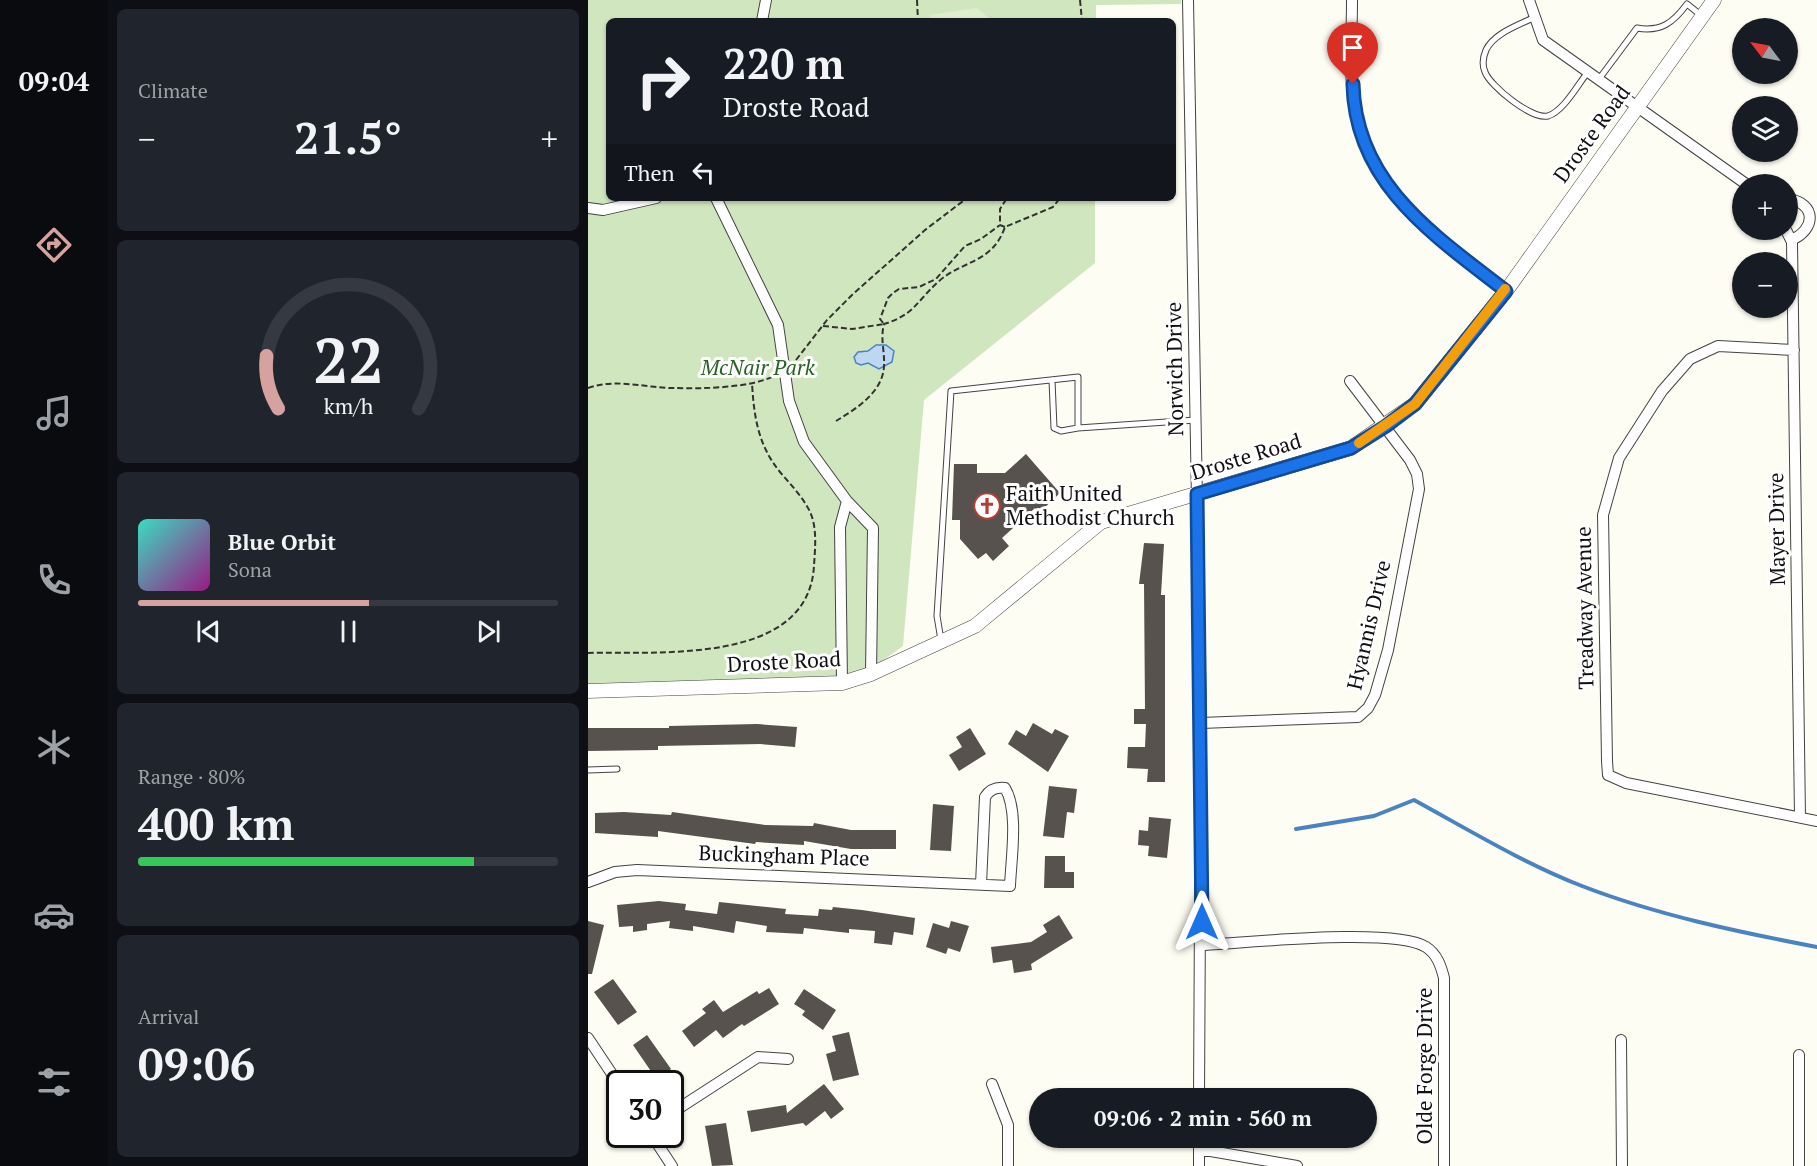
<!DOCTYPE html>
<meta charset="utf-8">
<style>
:root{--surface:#171b24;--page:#20242c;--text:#f1f3f6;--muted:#9ea1a6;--line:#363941;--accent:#d5a29f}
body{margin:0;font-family:"PT Serif",serif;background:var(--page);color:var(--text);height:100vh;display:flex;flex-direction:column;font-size:22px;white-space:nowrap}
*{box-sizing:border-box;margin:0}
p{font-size:20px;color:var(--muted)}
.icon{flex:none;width:33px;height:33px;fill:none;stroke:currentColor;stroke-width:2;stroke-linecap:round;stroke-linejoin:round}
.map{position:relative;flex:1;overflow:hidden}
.sheet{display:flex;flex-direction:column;gap:9px;padding:9px;background:#0d0f14;width:480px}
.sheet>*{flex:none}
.hud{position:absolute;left:18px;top:18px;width:570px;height:183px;border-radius:9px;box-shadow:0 2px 4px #0004;background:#171b24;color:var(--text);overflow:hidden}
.needle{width:39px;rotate:302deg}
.tools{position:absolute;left:1144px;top:18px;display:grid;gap:12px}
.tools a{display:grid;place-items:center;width:66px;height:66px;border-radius:50%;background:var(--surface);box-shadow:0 2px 4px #0004;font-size:30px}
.speed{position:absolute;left:18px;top:1070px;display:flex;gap:12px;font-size:30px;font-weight:700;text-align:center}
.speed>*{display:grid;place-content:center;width:78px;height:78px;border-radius:50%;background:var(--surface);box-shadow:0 2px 4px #0004;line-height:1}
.speed .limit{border:3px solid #111;border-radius:9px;background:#fff;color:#111}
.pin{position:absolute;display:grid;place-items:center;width:51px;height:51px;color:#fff;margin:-62px -26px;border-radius:50% 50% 50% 0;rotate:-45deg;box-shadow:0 0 6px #0007}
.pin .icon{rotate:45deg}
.me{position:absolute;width:66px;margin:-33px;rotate:0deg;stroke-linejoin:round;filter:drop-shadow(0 0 4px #0008)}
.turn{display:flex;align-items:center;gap:21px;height:126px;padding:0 18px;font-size:27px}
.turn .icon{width:78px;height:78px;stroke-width:2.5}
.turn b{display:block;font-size:42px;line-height:51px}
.then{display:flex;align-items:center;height:57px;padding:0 18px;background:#0003;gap:12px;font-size:22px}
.big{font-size:45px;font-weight:700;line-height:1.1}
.sheet .card{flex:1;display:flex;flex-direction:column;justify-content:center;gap:9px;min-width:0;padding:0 21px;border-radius:9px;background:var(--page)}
.sheet .dial{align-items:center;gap:0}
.dial svg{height:156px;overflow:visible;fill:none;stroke:var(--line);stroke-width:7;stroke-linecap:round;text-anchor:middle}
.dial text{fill:var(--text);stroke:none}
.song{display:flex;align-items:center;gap:18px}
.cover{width:72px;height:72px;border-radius:9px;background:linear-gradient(135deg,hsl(170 70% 55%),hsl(310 70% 35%))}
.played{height:6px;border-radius:3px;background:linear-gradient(90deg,var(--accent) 55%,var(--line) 55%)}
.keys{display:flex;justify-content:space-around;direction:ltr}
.heat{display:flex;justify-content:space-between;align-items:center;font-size:33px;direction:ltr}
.charge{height:9px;border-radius:4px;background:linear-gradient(90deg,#34c759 80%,var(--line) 0)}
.trip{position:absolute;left:441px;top:1088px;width:348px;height:60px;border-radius:30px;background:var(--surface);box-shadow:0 2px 4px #0004;font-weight:700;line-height:60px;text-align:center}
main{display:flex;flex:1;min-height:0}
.dock{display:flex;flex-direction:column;width:108px;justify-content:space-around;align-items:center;background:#090b0e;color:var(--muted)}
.dock .icon{width:42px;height:42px}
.dock .current{color:var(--accent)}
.dock b{font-size:27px;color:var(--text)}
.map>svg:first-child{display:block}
</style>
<main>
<nav class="dock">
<b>09:04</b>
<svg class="icon current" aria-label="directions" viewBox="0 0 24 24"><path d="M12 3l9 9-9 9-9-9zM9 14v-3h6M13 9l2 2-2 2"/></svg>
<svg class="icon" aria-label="music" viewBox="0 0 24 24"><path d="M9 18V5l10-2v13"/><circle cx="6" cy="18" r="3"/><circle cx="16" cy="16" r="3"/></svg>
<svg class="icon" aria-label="phone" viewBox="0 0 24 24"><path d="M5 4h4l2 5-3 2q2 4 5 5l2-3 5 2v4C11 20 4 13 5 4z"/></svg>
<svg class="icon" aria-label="climate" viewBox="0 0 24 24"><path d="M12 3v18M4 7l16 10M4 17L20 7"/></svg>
<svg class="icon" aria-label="car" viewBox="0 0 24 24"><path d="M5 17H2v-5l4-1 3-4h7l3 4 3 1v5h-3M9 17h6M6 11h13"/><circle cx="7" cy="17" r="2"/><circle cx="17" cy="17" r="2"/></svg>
<svg class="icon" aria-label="filters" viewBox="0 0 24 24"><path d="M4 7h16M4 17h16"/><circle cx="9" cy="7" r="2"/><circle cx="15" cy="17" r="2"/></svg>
</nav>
<section class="sheet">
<div class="card"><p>Climate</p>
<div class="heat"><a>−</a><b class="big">21.5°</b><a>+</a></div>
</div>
<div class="card dial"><svg viewBox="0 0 100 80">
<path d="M14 69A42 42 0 1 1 86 69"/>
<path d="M14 69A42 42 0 0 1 8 42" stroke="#d5a29f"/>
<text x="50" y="56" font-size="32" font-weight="700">22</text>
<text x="50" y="72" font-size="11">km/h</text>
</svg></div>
<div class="card">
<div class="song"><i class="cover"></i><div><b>Blue Orbit</b><p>Sona</p></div></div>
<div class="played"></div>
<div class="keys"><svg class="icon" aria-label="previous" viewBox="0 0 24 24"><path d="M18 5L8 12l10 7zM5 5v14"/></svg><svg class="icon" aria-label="pause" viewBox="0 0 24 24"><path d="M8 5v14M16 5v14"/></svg><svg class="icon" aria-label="next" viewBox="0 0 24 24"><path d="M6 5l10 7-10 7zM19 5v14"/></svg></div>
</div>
<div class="card"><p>Range · 80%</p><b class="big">400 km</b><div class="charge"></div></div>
<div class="card"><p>Arrival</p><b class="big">09:06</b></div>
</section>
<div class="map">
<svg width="1229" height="1166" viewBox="0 0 1229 1166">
<rect width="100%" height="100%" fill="#fefdf3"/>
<path fill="#cfe6bf" d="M 0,0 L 593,0 L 593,4 L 508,5 L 508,21 L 21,21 L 21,198 L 507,198 L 507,263 L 336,400 L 315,646 L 272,677 L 200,678 L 0,687 Z"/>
<path fill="#e0eed0" d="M 388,8 L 405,21 L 342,21 L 342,15 Z"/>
<path fill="#bdd7f1" stroke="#4a83c1" stroke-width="1.5" d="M 288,345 L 298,345 L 306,351 L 304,362 L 291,369 L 280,363 L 273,365 L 268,363 L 266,357 L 270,352 L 280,351 Z"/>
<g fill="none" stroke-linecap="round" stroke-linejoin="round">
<path stroke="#4a83c1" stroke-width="4" d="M 708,829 L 786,816 L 826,800 C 881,830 935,863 994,886 C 1069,915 1150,932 1229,947"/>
</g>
<path fill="#57524d" d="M 438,454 L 472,493 L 451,513 L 447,508 L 414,538 L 421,546 L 405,561 L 398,553 L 390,559 L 372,539 L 372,520 L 364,520 L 366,464 L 389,464 L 389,473 L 417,473 Z
M 556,543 L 576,544 L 573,595 L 577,595 L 577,782 L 559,782 L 560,769 L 539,768 L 540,747 L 557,747 L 558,724 L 546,724 L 546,709 L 557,709 L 556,584 L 551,584 Z
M 445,723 L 464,734 L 467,729 L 481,736 L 460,772 L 420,744 L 428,730 L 438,736 Z
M 169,724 L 209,727 L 207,747 L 172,744 L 70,746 L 70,750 L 0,751 L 0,728 L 81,728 L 81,726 Z
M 382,728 L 398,754 L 371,771 L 361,755 L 374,747 L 368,737 Z
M 461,786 L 489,789 L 486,813 L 479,812 L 476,838 L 455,836 Z
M 345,804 L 366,806 L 363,851 L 342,850 Z
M 36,812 L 83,815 L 84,812 L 177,825 L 225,826 L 226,823 L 263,830 L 308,830 L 308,849 L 263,849 L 216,841 L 216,845 L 168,842 L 167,844 L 70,831 L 70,837 L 7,833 L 7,813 Z
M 561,817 L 583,819 L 579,858 L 560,856 L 561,846 L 550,845 L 551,830 L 560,831 Z
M 457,856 L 477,856 L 477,872 L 486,872 L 486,888 L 456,888 Z
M 71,901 L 98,904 L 97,910 L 129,914 L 131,902 L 198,909 L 197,914 L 230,916 L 231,909 L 244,910 L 245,907 L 274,910 L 327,918 L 325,935 L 306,932 L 304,945 L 286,943 L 287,931 L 261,929 L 261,933 L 216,928 L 215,934 L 178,932 L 179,926 L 148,921 L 146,933 L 105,926 L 105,931 L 81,928 L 82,921 L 59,924 L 59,930 L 45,932 L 45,926 L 31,927 L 29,905 Z
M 471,915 L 485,938 L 443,964 L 444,970 L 426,973 L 424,960 L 405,963 L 403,947 L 443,942 L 459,932 L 455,925 Z
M 0,921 L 16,925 L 4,974 L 0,974 Z
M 363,921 L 381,926 L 372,952 L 360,948 L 358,954 L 338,947 L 345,923 L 361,928 Z
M 25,979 L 49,1012 L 30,1025 L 6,992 Z
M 181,988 L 191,1004 L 156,1026 L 154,1024 L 135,1038 L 128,1030 L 106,1047 L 94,1031 L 118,1013 L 114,1009 L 126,1000 L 135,1012 L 169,991 L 171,994 Z
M 216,989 L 248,1010 L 235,1030 L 214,1015 L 217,1011 L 206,1004 Z
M 261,1032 L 271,1075 L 245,1081 L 238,1054 L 248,1051 L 244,1036 Z
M 59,1035 L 83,1069 L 69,1080 L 45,1045 Z
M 236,1084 L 256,1109 L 243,1119 L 237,1111 L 218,1126 L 215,1123 L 163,1132 L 159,1111 L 198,1105 L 199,1113 Z
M 138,1123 L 145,1165 L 124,1166 L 117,1126 Z"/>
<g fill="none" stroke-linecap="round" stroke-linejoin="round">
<g stroke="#434343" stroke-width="7">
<path id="service" d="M 947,17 C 931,25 906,33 898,50 C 895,57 894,65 897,72 C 902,86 944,120 960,116 C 976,111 990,84 1000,72
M 1011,79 L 1049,28 C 1073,32 1085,23 1099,4 L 1114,16
M 464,380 L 466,428 L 473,431 L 490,428
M 353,640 L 349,616 L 363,391 L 490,377 L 490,428 L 608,420
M 0,770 L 29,769"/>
</g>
<g stroke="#434343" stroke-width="12">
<path id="minor" d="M 600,0 L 613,723 L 611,1098
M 764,0 C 764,33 761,73 766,105 C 780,193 854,240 918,291
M 941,0 L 955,40 L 1158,184
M 174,21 L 178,0
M 128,198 L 190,325 L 201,401 L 216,442 L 259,501
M 1200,199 C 1229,203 1228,230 1203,240
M 0,208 L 15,210 L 68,198
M 1198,230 L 1204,242 L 1212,817
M 1206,350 L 1130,346 L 1102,359 L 1074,391 L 1031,458 L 1015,515 L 1019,761 L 1020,775 L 1038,783 L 1229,821
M 254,683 L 252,527 L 259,501 L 285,528 L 283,674
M 613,723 L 770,717 L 780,708 L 787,695 L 800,650 L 831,489 L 829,474 L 822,460 L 762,381
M 0,882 L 27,872 L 49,870 L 422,886 C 423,859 431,811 417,788 C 408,787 402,789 397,797 L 393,884
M 614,945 C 658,943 806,927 838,947 C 849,954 853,966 856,978 L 856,1166
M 0,1038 L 32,1086
M 1033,1040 L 1034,1166
M 1211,1055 L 1211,1166
M 404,1084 L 420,1125 L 420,1166
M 82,1114 L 170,1057 L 200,1059
M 63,1134 L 84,1166
M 611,1149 L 709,1166
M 611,1166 L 611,1137"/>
</g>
<g stroke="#434343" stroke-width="15">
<path id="tertiary" d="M 0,691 L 254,683 L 283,674 L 387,626 L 513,522 L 763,448 L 827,404 L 918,291 L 1126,0"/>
</g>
<path stroke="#323232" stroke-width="2" stroke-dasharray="6 3" stroke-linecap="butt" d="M 329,0 L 330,21
M 492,0 L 494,21
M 417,227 L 412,225 L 412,209 L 419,198
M 235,326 L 264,329 L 296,324 L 292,319 L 300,298 L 305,293 L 311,289 L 331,287 L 348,279 L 377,246 L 393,239 L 412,225
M 208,360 L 239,320 L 264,295 L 337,230 L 379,198
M 0,388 C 28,378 57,388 86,388 C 114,389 162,388 186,376
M 248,421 C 268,409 295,392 296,366 C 297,352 292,339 296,324 C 326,315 329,301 350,282 C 374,260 404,264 417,227 L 465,207 L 472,198
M 0,653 C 70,651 220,666 226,566 C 227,548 230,525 220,508 C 213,495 202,484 192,472 C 170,445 166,417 164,383"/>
<use href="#service" stroke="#fff" stroke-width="5"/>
<use href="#minor" stroke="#fff" stroke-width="10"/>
<use href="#tertiary" stroke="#fff" stroke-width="14"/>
</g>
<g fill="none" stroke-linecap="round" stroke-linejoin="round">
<g stroke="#114b97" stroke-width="15">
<path id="route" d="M 614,922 L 609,494 L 763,448 L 798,426 L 827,404 L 918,291 C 847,236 767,184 765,84"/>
</g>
<use href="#route" stroke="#1a73e8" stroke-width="10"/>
<path stroke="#f59e0b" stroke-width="10" d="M 771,443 L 827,404 L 917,289"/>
</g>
<defs>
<g id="church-ring" transform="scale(1.35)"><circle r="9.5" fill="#fff" stroke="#b33e34" stroke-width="1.5"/><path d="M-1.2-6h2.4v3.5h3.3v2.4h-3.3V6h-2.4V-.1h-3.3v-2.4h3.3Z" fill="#b33e34"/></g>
</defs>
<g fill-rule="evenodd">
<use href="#church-ring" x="399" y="506"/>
</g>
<g text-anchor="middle" stroke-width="6" stroke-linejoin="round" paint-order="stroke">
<g font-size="21" fill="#101010" stroke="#fff">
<text transform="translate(1004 134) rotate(-54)" y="7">Droste Road</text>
<text transform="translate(587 369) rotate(-91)" y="7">Norwich Drive</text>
<text transform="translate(658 457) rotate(-17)" y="7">Droste Road</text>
<text transform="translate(1189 529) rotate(-91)" y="7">Mayer Drive</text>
<text transform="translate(997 608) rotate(-91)" y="7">Treadway Avenue</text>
<text transform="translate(781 625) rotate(-77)" y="7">Hyannis Drive</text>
<text transform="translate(196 662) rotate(-3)" y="7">Droste Road</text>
<text transform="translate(196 856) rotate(2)" y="7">Buckingham Place</text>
<text transform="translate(837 1066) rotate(-90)" y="7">Olde Forge Drive</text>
</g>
<g font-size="21" font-style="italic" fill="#2a6225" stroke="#fff">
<text x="170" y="375">McNair Park</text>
</g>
<g font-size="21" fill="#101010" stroke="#fff" text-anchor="start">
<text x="418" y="501">Faith United<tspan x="418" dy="24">Methodist Church</tspan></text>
</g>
</g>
</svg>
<div class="tools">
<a><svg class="needle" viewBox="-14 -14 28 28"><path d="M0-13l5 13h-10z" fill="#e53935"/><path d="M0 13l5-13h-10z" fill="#9ea1a6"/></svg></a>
<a><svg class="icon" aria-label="layers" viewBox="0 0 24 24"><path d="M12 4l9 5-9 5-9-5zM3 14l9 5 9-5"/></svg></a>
<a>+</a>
<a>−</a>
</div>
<div class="speed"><div class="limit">30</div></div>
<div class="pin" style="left:765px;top:84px;background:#d93025"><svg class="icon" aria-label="arrive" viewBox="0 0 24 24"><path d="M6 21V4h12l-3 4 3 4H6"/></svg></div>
<svg class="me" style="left:614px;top:922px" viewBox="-20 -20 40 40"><path d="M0-17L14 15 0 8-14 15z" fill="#1a73e8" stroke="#fff" stroke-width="4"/></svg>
<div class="trip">09:06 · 2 min · 560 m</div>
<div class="hud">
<div class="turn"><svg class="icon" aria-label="right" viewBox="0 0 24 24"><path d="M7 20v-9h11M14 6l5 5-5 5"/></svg><div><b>220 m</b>Droste Road</div></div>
<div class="then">Then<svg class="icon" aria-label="left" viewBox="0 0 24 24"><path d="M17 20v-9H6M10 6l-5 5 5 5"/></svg></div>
</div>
</div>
</main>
